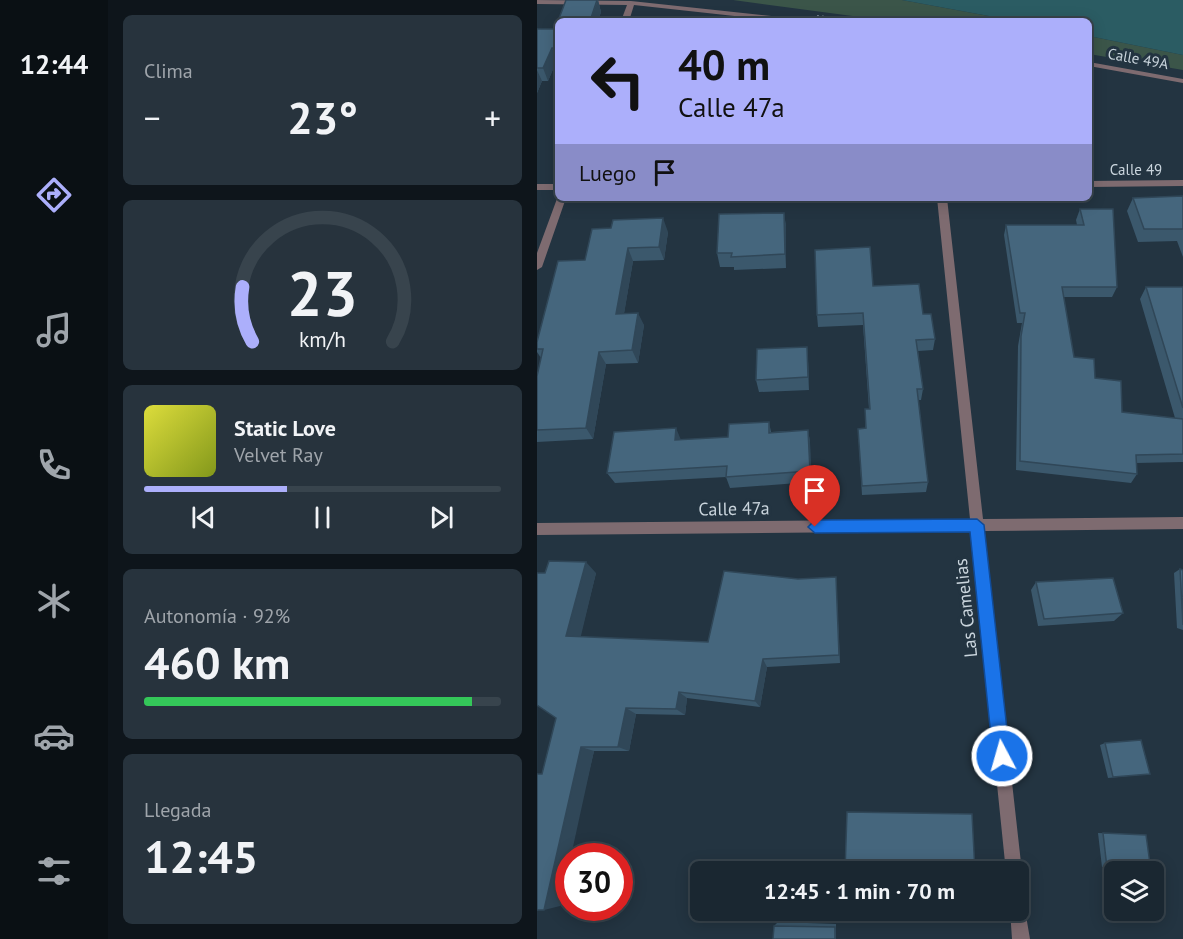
<!DOCTYPE html>
<html lang="es">
<meta charset="utf-8">
<style>
:root{--surface:#1a2731;--page:#27333d;--text:#f1f3f6;--muted:#9fa5ab;--line:#38444d;--accent:#acaffb}
body{margin:0;font-family:"PT Sans",sans-serif;background:var(--page);color:var(--text);height:100vh;display:flex;flex-direction:column;font-size:22px;white-space:nowrap}
*{box-sizing:border-box;margin:0}
p{font-size:20px;color:var(--muted)}
.icon{flex:none;width:33px;height:33px;fill:none;stroke:currentColor;stroke-width:2;stroke-linecap:round;stroke-linejoin:round}
.map{position:relative;flex:1;overflow:hidden}
.sheet{display:flex;flex-direction:column;gap:15px;padding:15px;background:#0e151b;width:429px}
.sheet>*{flex:none}
.top-card{position:absolute;left:18px;top:18px;width:537px;height:183px;border-radius:9px;box-shadow:0 3px 15px #0003,0 0 0 2px var(--line);background:#acaffb;color:#111;overflow:hidden}
.buttons{position:absolute;left:567px;top:861px;display:grid;gap:12px}
.buttons a{display:grid;place-items:center;width:60px;height:60px;border-radius:9px;background:var(--surface);box-shadow:0 3px 15px #0003,0 0 0 2px var(--line);font-size:30px}
.speed{position:absolute;left:18px;top:843px;display:flex;gap:12px;font-size:30px;font-weight:700;text-align:center}
.speed>*{display:grid;place-content:center;width:78px;height:78px;border-radius:50%;background:var(--surface);box-shadow:0 3px 15px #0003,0 0 0 2px var(--line);line-height:1}
.speed .limit{border:9px solid #d22;background:#fff;color:#111}
.pin{position:absolute;display:grid;place-items:center;width:51px;height:51px;color:#fff;margin:-62px -26px;border-radius:50% 50% 50% 0;rotate:-45deg;box-shadow:0 0 6px #0007}
.pin .icon{rotate:45deg}
.me{position:absolute;width:66px;margin:-33px;rotate:354deg;stroke-linejoin:round;filter:drop-shadow(0 0 4px #0008)}
.turn{display:flex;align-items:center;gap:21px;height:126px;padding:0 24px;font-size:27px}
.turn .icon{width:78px;height:78px;stroke-width:2.5}
.turn b{display:block;font-size:42px;line-height:51px}
.then{display:flex;align-items:center;height:57px;padding:0 24px;background:#0003;gap:12px;font-size:22px}
.big{font-size:45px;font-weight:800;line-height:1.1}
.sheet .tile{flex:1;display:flex;flex-direction:column;justify-content:center;gap:9px;min-width:0;padding:0 21px;border-radius:9px;background:var(--page)}
.sheet .dial{align-items:center;gap:0}
.dial svg{height:156px;overflow:visible;fill:none;stroke:var(--line);stroke-width:7;stroke-linecap:round;text-anchor:middle}
.dial text{fill:var(--text);stroke:none}
.song{display:flex;align-items:center;gap:18px}
.cover{width:72px;height:72px;border-radius:9px;background:linear-gradient(135deg,hsl(60 70% 55%),hsl(70 70% 35%))}
.played{height:6px;border-radius:3px;background:linear-gradient(90deg,var(--accent) 40%,var(--line) 40%)}
.keys{display:flex;justify-content:space-around;direction:ltr}
.heat{display:flex;justify-content:space-between;align-items:center;font-size:33px;direction:ltr}
.charge{height:9px;border-radius:4px;background:linear-gradient(90deg,#34c759 92%,var(--line) 0)}
.trip{position:absolute;left:153px;top:861px;width:339px;height:60px;border-radius:9px;background:var(--surface);box-shadow:0 3px 15px #0003,0 0 0 2px var(--line);font-weight:800;line-height:60px;text-align:center}
main{display:flex;flex:1;min-height:0}
.tab-bar{display:flex;flex-direction:column;width:108px;justify-content:space-around;align-items:center;background:#0a1014;color:var(--muted)}
.tab-bar .icon{width:42px;height:42px}
.tab-bar .selected{color:var(--accent)}
.tab-bar b{font-size:27px;color:var(--text)}
.map>svg:first-child{display:block}
</style>
<main>
<nav class="tab-bar">
<b>12:44</b>
<svg class="icon selected" aria-label="directions" viewBox="0 0 24 24"><path d="M12 3l9 9-9 9-9-9zM9 14v-3h6M13 9l2 2-2 2"/></svg>
<svg class="icon" aria-label="music" viewBox="0 0 24 24"><path d="M9 18V5l10-2v13"/><circle cx="6" cy="18" r="3"/><circle cx="16" cy="16" r="3"/></svg>
<svg class="icon" aria-label="phone" viewBox="0 0 24 24"><path d="M5 4h4l2 5-3 2q2 4 5 5l2-3 5 2v4C11 20 4 13 5 4z"/></svg>
<svg class="icon" aria-label="climate" viewBox="0 0 24 24"><path d="M12 3v18M4 7l16 10M4 17L20 7"/></svg>
<svg class="icon" aria-label="car" viewBox="0 0 24 24"><path d="M5 17H2v-5l4-1 3-4h7l3 4 3 1v5h-3M9 17h6M6 11h13"/><circle cx="7" cy="17" r="2"/><circle cx="17" cy="17" r="2"/></svg>
<svg class="icon" aria-label="filters" viewBox="0 0 24 24"><path d="M4 7h16M4 17h16"/><circle cx="9" cy="7" r="2"/><circle cx="15" cy="17" r="2"/></svg>
</nav>
<section class="sheet">
<div class="tile"><p>Clima</p>
<div class="heat"><a>−</a><b class="big">23°</b><a>+</a></div>
</div>
<div class="tile dial"><svg viewBox="0 0 100 80">
<path d="M14 69A42 42 0 1 1 86 69"/>
<path d="M14 69A42 42 0 0 1 9 41" stroke="#acaffb"/>
<text x="50" y="56" font-size="32" font-weight="700">23</text>
<text x="50" y="72" font-size="11">km/h</text>
</svg></div>
<div class="tile">
<div class="song"><i class="cover"></i><div><b>Static Love</b><p>Velvet Ray</p></div></div>
<div class="played"></div>
<div class="keys"><svg class="icon" aria-label="previous" viewBox="0 0 24 24"><path d="M18 5L8 12l10 7zM5 5v14"/></svg><svg class="icon" aria-label="pause" viewBox="0 0 24 24"><path d="M8 5v14M16 5v14"/></svg><svg class="icon" aria-label="next" viewBox="0 0 24 24"><path d="M6 5l10 7-10 7zM19 5v14"/></svg></div>
</div>
<div class="tile"><p>Autonomía · 92%</p><b class="big">460 km</b><div class="charge"></div></div>
<div class="tile"><p>Llegada</p><b class="big">12:45</b></div>
</section>
<div class="map">
<svg width="646" height="939" viewBox="0 0 646 939">
<rect width="100%" height="100%" fill="#233441"/>
<path fill="#3b5549" d="M 196,0 L 365,0 L 479,21 L 353,21 Z
M 552,36 L 646,55 L 646,70 L 552,54 Z"/>
<path fill="#2b5c63" d="M 365,0 L 646,0 L 646,55 L 552,36 L 552,21 L 479,21 Z"/>
<g fill="none" stroke-linecap="round" stroke-linejoin="round">
<path stroke="#76848e" stroke-width="2" stroke-dasharray="2 3" stroke-linecap="butt" d="M 280,16 L 324,21"/>
<path fill="#7e6b70" fill-rule="evenodd" d="M 0,0 L 94,1 L 262,19 L 266,21 L 242,21 L 97,5 L 92,21 L 84,21 L 90,5 L 0,4 Z
M 552,62 L 646,79 L 646,83 L 552,66 Z
M 646,180 L 646,186 L 552,187 L 552,181 Z
M 0,184 L 21,184 L 21,190 L 0,190 Z
M 21,196 L 21,198 L 29,198 L 5,267 L 0,270 L 0,253 Z
M 400,198 L 410,198 L 446,519 L 646,517 L 646,529 L 447,531 L 485,872 L 482,878 L 482,872 L 469,872 L 434,531 L 0,535 L 0,523 L 433,519 Z
M 482,902 L 487,904 L 493,939 L 475,939 L 473,910 L 482,910 Z"/>
</g>
<path fill="#3b586c" d="M 29,0 L 61,0 L 64,12 L 61,21 L 21,21 L 21,60 L 20,60 L 11,81 L 5,81 L 0,93 L 0,29 L 18,29 Z
M 646,196 L 646,257 L 640,241 L 601,242 L 590,211 L 596,198 Z
M 543,209 L 580,287 L 575,297 L 526,297 L 537,357 L 558,378 L 585,412 L 638,418 L 603,299 L 609,287 L 646,287 L 646,462 L 599,463 L 600,474 L 594,483 L 479,470 L 481,346 L 485,323 L 480,323 L 467,235 L 469,225 L 540,225 L 539,220 Z
M 247,213 L 249,227 L 249,268 L 197,270 L 197,267 L 183,267 L 180,253 Z
M 131,232 L 127,260 L 96,261 L 87,313 L 107,325 L 101,363 L 69,364 L 56,439 L 0,442 L 0,376 L 4,358 L 0,352 L 0,342 L 48,260 Z
M 336,286 L 386,314 L 398,339 L 396,350 L 381,351 L 386,389 L 384,400 L 381,400 L 391,482 L 389,492 L 325,495 L 321,429 L 328,428 L 328,409 L 332,409 L 326,325 L 281,327 L 280,315 Z
M 270,347 L 271,359 L 272,390 L 222,392 L 219,380 Z
M 232,422 L 234,432 L 271,430 L 273,442 L 274,482 L 193,488 L 189,477 L 78,483 L 70,473 L 144,440 L 191,437 Z
M 643,569 L 646,570 L 646,630 L 640,628 L 637,573 Z
M 8,573 L 59,573 L 43,637 L 171,642 L 261,579 L 299,577 L 303,663 L 230,667 L 223,707 L 150,698 L 148,715 L 99,714 L 92,751 L 57,751 L 32,856 L 32,867 L 23,906 L 5,774 L 19,718 Z
M 499,582 L 586,613 L 577,621 L 501,626 L 494,590 Z
M 568,743 L 613,774 L 571,778 L 563,745 Z
M 561,833 L 609,835 L 570,868 L 565,867 Z
M 241,922 L 299,924 L 299,939 L 237,926 Z"/>
<path fill="#304758" d="M 61,0 L 64,12 L 61,21 L 53,21 Z
M 15,48 L 20,60 L 11,81 L 6,68 Z
M 0,70 L 5,81 L 0,93 Z
M 247,213 L 249,227 L 249,268 L 248,254 Z
M 126,218 L 131,232 L 127,260 L 122,247 Z
M 91,248 L 96,261 L 85,326 L 79,314 Z
M 101,313 L 107,325 L 101,363 L 95,350 Z
M 270,347 L 271,359 L 272,390 L 271,377 Z
M 62,352 L 69,364 L 56,439 L 49,428 Z
M 139,428 L 144,440 L 138,440 Z
M 271,430 L 273,442 L 274,482 L 273,471 Z
M 49,562 L 59,573 L 42,644 L 29,636 Z
M 226,659 L 230,667 L 223,707 L 218,701 Z
M 142,692 L 150,698 L 148,715 L 139,709 Z
M 89,708 L 99,714 L 92,751 L 81,747 Z
M 44,747 L 57,751 L 34,856 L 32,856 L 32,867 L 23,906 L 7,910 Z"/>
<path fill="#45667d" stroke="#304758" stroke-width="1.5" d="M 29,0 L 60,0 L 53,21 L 21,21 L 21,48 L 15,48 L 6,68 L 0,68 L 0,29 L 18,29 Z
M 646,196 L 646,229 L 607,229 L 596,198 Z
M 543,209 L 576,209 L 580,287 L 525,287 L 537,357 L 557,359 L 558,378 L 584,381 L 585,412 L 646,419 L 646,454 L 599,455 L 600,474 L 483,461 L 484,336 L 488,313 L 483,313 L 469,225 L 547,225 Z
M 247,213 L 248,254 L 194,257 L 195,253 L 180,253 L 182,214 Z
M 126,218 L 122,247 L 91,248 L 79,314 L 101,313 L 95,350 L 62,352 L 49,428 L 0,430 L 0,376 L 6,349 L 0,349 L 0,342 L 21,261 L 48,260 L 55,229 L 74,228 L 76,220 Z
M 333,247 L 336,286 L 382,284 L 386,314 L 394,314 L 398,339 L 379,340 L 386,389 L 380,389 L 391,482 L 325,486 L 321,429 L 329,428 L 328,409 L 333,409 L 326,313 L 280,315 L 278,250 Z
M 609,287 L 646,287 L 646,408 Z
M 270,347 L 271,377 L 219,380 L 220,349 Z
M 232,422 L 232,433 L 271,430 L 273,471 L 189,477 L 190,466 L 70,473 L 77,432 L 139,428 L 138,440 L 191,437 L 192,424 Z
M 12,561 L 49,562 L 29,636 L 171,642 L 187,571 L 261,579 L 299,577 L 302,655 L 226,659 L 218,701 L 142,692 L 139,709 L 89,708 L 81,747 L 44,747 L 7,910 L 0,910 L 0,774 L 5,774 L 19,718 L 0,705 L 0,573 L 8,573 Z
M 643,569 L 646,570 L 646,625 Z
M 576,578 L 586,613 L 507,619 L 499,582 Z
M 604,740 L 613,774 L 576,777 L 568,743 Z
M 310,812 L 435,814 L 438,872 L 308,872 Z
M 566,833 L 609,835 L 614,871 L 570,868 Z
M 237,926 L 298,927 L 298,939 L 236,939 Z"/>
<path fill="#1a73e8" stroke="#114b97" stroke-width="1.5" d="M 440,519 L 447,525 L 473,756 L 471,762 L 465,765 L 459,762 L 456,756 L 433,532 L 278,533 L 271,527 L 278,520 Z"/>
<g text-anchor="middle" stroke-width="6" stroke-linejoin="round" paint-order="stroke">
<g font-size="15" fill="#cad5dd" stroke="#233441">
<text transform="translate(601 59) rotate(10)" y="5">Calle 49A</text>
<text x="599" y="175">Calle 49</text>
</g>
<g font-size="18" fill="#cad5dd" stroke="#233441">
<text transform="translate(197 509) rotate(-1)" y="6">Calle 47a</text>
<text transform="translate(429 608) rotate(-96)" y="6">Las Camelias</text>
</g>
</g>
</svg>
<div class="buttons">
<a><svg class="icon" aria-label="layers" viewBox="0 0 24 24"><path d="M12 4l9 5-9 5-9-5zM3 14l9 5 9-5"/></svg></a>
</div>
<div class="speed"><div class="limit">30</div></div>
<div class="pin" style="left:278px;top:527px;background:#d93025"><svg class="icon" aria-label="arrive" viewBox="0 0 24 24"><path d="M6 21V4h12l-3 4 3 4H6"/></svg></div>
<svg class="me" style="left:465px;top:756px" viewBox="-20 -20 40 40"><circle r="17" fill="#1a73e8" stroke="#fff" stroke-width="3"/><path d="M0-11L8 9 0 5-8 9z" fill="#fff"/></svg>
<div class="trip">12:45 · 1 min · 70 m</div>
<div class="top-card">
<div class="turn"><svg class="icon" aria-label="left" viewBox="0 0 24 24"><path d="M17 20v-9H6M10 6l-5 5 5 5"/></svg><div><b>40 m</b>Calle 47a</div></div>
<div class="then">Luego<svg class="icon" aria-label="arrive" viewBox="0 0 24 24"><path d="M6 21V4h12l-3 4 3 4H6"/></svg></div>
</div>
</div>
</main>
